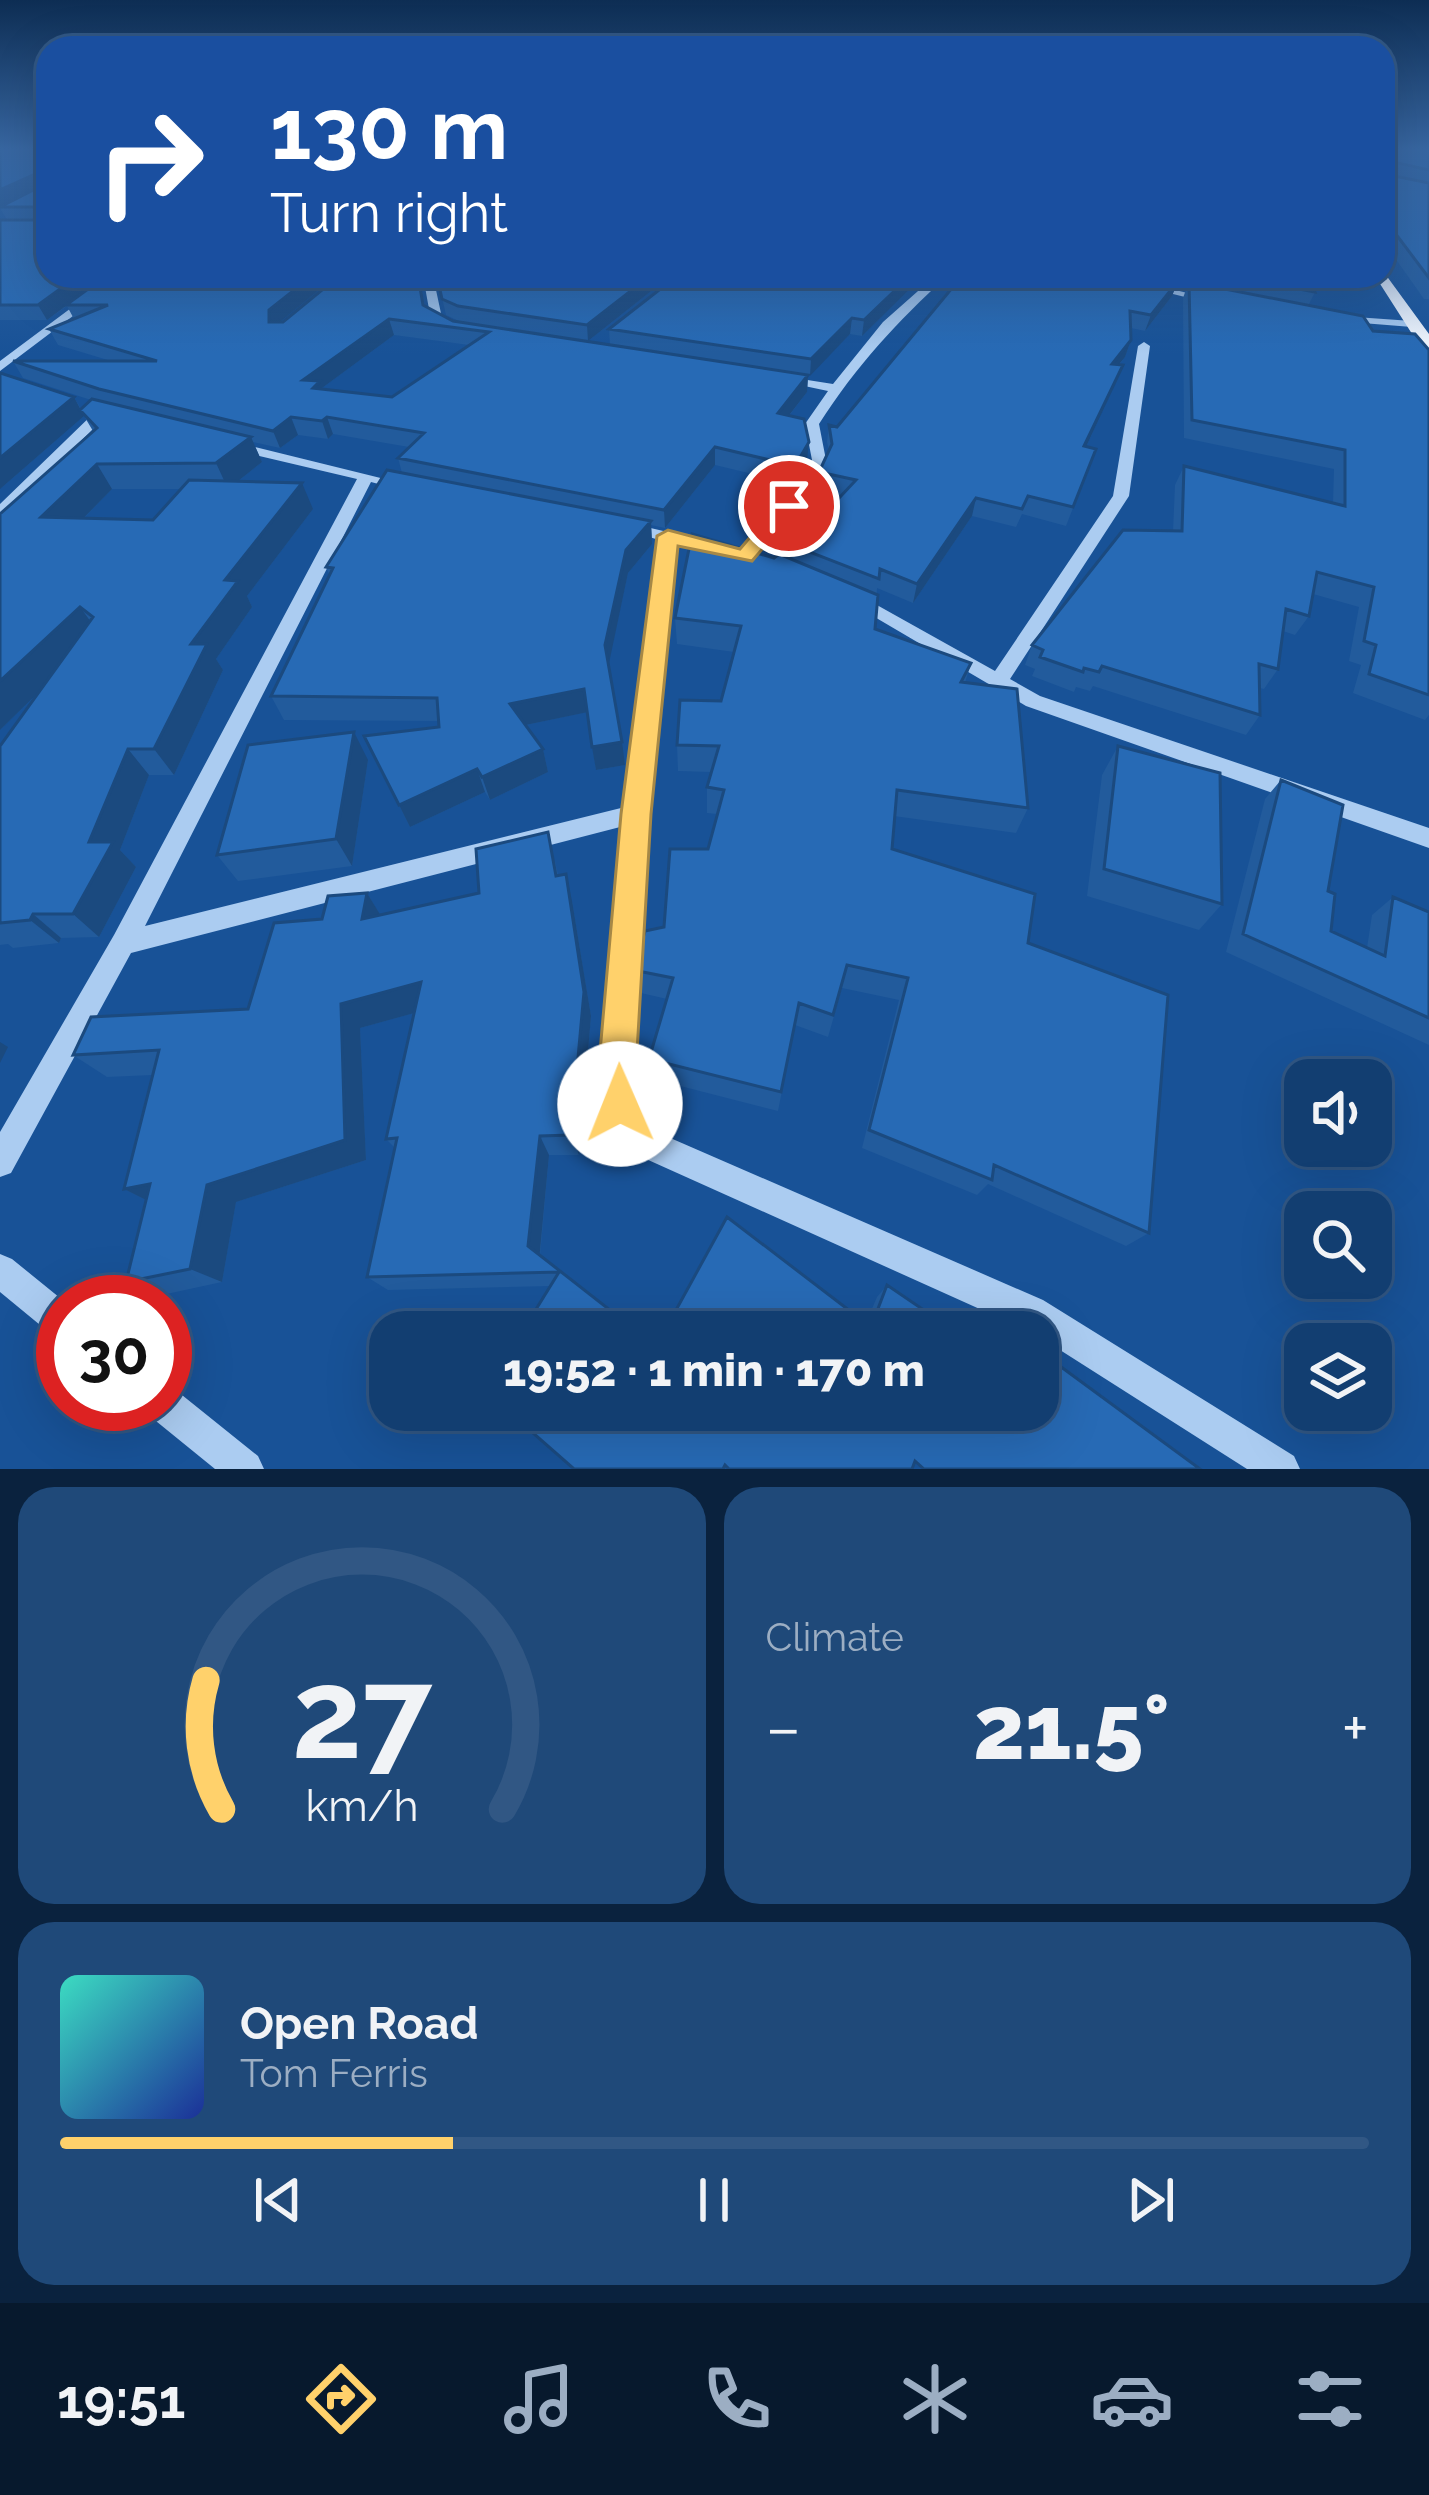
<!DOCTYPE html>
<meta charset="utf-8">
<style>
:root{--surface:#123e71;--page:#1f4979;--text:#f1f3f6;--muted:#9caec3;--line:#315784;--accent:#ffd16b}
body{margin:0;font-family:Raleway,sans-serif;background:var(--page);color:var(--text);height:100vh;display:flex;flex-direction:column;font-size:45px;white-space:nowrap}
*{box-sizing:border-box;margin:0}
p{font-size:39px;color:var(--muted)}
.icon{flex:none;width:66px;height:66px;fill:none;stroke:currentColor;stroke-width:2;stroke-linecap:round;stroke-linejoin:round}
.map{position:relative;height:1469px;overflow:hidden}
.details{display:flex;flex-direction:column;gap:18px;padding:18px;background:#0a223e;flex:1}
.details>*{flex:none}
.hud{position:absolute;left:36px;top:36px;width:1359px;height:252px;border-radius:36px;box-shadow:0 12px 48px #0002,0 0 0 3px var(--line);background:#1a4fa0;color:#fff;overflow:hidden}
.tools{position:absolute;left:1284px;top:1059px;display:grid;gap:24px}
.tools a{display:grid;place-items:center;width:108px;height:108px;border-radius:24px;background:var(--surface);box-shadow:0 12px 48px #0002,0 0 0 3px var(--line);font-size:60px}
.speed{position:absolute;left:36px;top:1275px;display:flex;gap:24px;font-size:60px;font-weight:700;text-align:center}
.speed>*{display:grid;place-content:center;width:156px;height:156px;border-radius:50%;background:var(--surface);box-shadow:0 12px 48px #0002,0 0 0 3px var(--line);line-height:1}
.speed .limit{border:18px solid #d22;background:#fff;color:#111}
.pin{position:absolute;display:grid;place-items:center;width:102px;height:102px;color:#fff;margin:-51px;border:6px solid #fff;border-radius:50%;box-shadow:0 3px 12px #0007}
.me{position:absolute;width:132px;margin:-66px;rotate:359deg;stroke-linejoin:round;filter:drop-shadow(0 0 9px #0008)}
.turn{display:flex;align-items:center;gap:42px;height:252px;padding:0 36px;font-size:54px}
.turn .icon{width:156px;height:156px;stroke-width:2.5}
.turn b{display:block;font-size:84px;line-height:102px}
.big{font-size:90px;font-weight:800;line-height:1.1}
.details .card{flex:1;display:flex;flex-direction:column;justify-content:center;gap:18px;min-width:0;padding:0 42px;border-radius:36px;background:var(--page)}
.details .dial{align-items:center;gap:0}
.dial svg{height:312px;overflow:visible;fill:none;stroke:var(--line);stroke-width:7;stroke-linecap:round;text-anchor:middle}
.dial text{fill:var(--text);stroke:none}
.song{display:flex;align-items:center;gap:36px}
.cover{width:144px;height:144px;border-radius:18px;background:linear-gradient(135deg,hsl(170 70% 55%),hsl(230 70% 35%))}
.played{height:12px;border-radius:6px;background:linear-gradient(90deg,var(--accent) 30%,var(--line) 30%)}
.keys{display:flex;justify-content:space-around;direction:ltr}
.heat{display:flex;justify-content:space-between;align-items:center;font-size:66px;direction:ltr}
.details .tiles{flex:1;display:grid;gap:18px;grid-template-columns:1fr 1fr}
.card:last-child{grid-column:span 2}
.trip{position:absolute;left:369px;top:1311px;width:690px;height:120px;border-radius:36px;background:var(--surface);box-shadow:0 12px 48px #0002,0 0 0 3px var(--line);font-weight:800;line-height:120px;text-align:center}
.tab-bar{display:flex;height:192px;justify-content:space-around;align-items:center;background:#07192d;color:var(--muted)}
.tab-bar .icon{width:84px;height:84px}
.tab-bar .current{color:var(--accent)}
.tab-bar b{font-size:54px;color:var(--text)}
.map>svg:first-child{display:block}
</style>
<div class="map">
<svg width="1429" height="1469" viewBox="0 0 1429 1469">
<rect width="100%" height="100%" fill="#185297"/>
<g fill="none" stroke-linecap="round" stroke-linejoin="round">
<path fill="#abccf1" fill-rule="evenodd" d="M 114,276 L 126,276 L 0,371 L 0,361 Z
M 423,276 L 433,276 L 442,318 L 459,327 L 459,331 L 451,331 L 431,320 Z
M 935,276 L 947,276 C 896,323 857,365 819,424 L 826,460 L 819,480 L 751,561 L 739,561 L 739,553 L 804,479 L 812,460 L 805,424 L 828,391 L 776,380 L 782,376 L 833,384 L 883,322 Z
M 1101,276 L 1120,276 L 1215,300 L 1209,303 Z
M 1341,316 L 1412,321 L 1418,324 L 1412,327 L 1337,321 L 1335,319 Z
M 1144,342 L 1150,346 L 1129,496 L 1010,679 L 1040,696 L 1429,828 L 1429,848 L 1026,706 L 844,599 L 847,595 L 859,595 L 995,671 L 1113,496 L 1138,346 Z
M 97,410 L 109,413 L 6,516 L 0,518 L 0,504 Z
M 231,441 L 413,486 L 405,491 L 371,482 L 145,926 L 625,807 L 659,540 L 617,527 L 625,522 L 723,545 L 725,549 L 717,554 L 675,544 L 647,814 L 631,1086 L 639,1109 L 668,1137 L 1043,1300 L 1294,1456 L 1300,1469 L 1247,1469 L 1038,1336 L 1038,1332 L 1031,1332 L 646,1159 L 617,1130 L 601,1086 L 624,826 L 131,953 L 11,1173 L 0,1177 L 0,1132 L 114,935 L 357,479 L 226,448 L 224,445 Z
M 0,1254 L 12,1259 L 65,1302 L 63,1339 L 51,1334 L 0,1292 Z
M 165,1386 L 177,1391 L 258,1456 L 264,1469 L 215,1469 L 151,1417 L 146,1404 L 165,1404 Z"/>
<path fill="#f5f9ff" fill-rule="evenodd" d="M 1383,271 L 1429,334 L 1429,352 L 1423,351 L 1375,276 L 1383,276 Z"/>
</g>
<path fill="#225b9c" fill-rule="evenodd" d="M 0,148 L 48,148 L 48,276 L 336,276 L 279,322 L 424,306 L 453,321 L 610,345 L 609,329 L 677,276 L 923,276 L 862,336 L 850,334 L 808,376 L 807,392 L 789,416 L 807,460 L 794,484 L 715,465 L 665,528 L 651,525 L 652,544 L 628,573 L 608,665 L 625,765 L 596,770 L 587,712 L 526,725 L 543,749 L 548,772 L 490,800 L 485,792 L 410,827 L 364,736 L 439,727 L 439,721 L 284,720 L 271,696 L 329,574 L 326,567 L 402,473 L 398,458 L 409,447 L 333,434 L 328,439 L 298,435 L 280,448 L 253,442 L 262,462 L 238,481 L 313,509 L 247,596 L 252,607 L 216,659 L 223,670 L 174,775 L 149,775 L 120,850 L 136,867 L 99,937 L 61,938 L 59,943 L 13,948 L 8,944 L 0,945 L 0,746 L 37,694 L 0,730 L 93,431 L 84,416 L 0,489 L 74,397 L 81,409 L 91,400 L 23,378 L 13,361 L 111,361 L 58,345 L 49,329 L 74,319 L 67,306 L 47,320 L 0,320 L 0,220 L 7,220 L 0,208 ZM 394,335 L 469,345 L 392,397 L 322,388 ZM 112,489 L 180,489 L 153,520 L 84,518 Z
M 1383,148 L 1429,148 L 1429,299 L 1424,299 L 1383,241 Z
M 437,276 L 670,276 L 588,341 L 461,322 L 446,315 Z
M 962,276 L 1298,276 L 1315,292 L 1308,306 L 1373,331 L 1429,350 L 1429,715 L 1425,720 L 1353,693 L 1361,665 L 1349,661 L 1359,607 L 1313,594 L 1309,616 L 1295,635 L 1283,631 L 1278,669 L 1264,689 L 1260,688 L 1260,715 L 1246,735 L 1093,686 L 1090,691 L 1076,687 L 1074,692 L 1032,676 L 1035,669 L 1025,665 L 1032,645 L 1173,531 L 1175,485 L 1184,466 L 1333,503 L 1334,469 L 1184,438 L 1183,298 L 1188,284 L 1177,282 L 1172,296 L 1145,331 L 1131,328 L 1131,340 L 1125,357 L 1119,365 L 1123,365 L 1116,382 L 1086,447 L 1096,449 L 1066,526 L 1022,514 L 1016,527 L 972,516 L 913,603 L 877,588 L 875,629 L 971,663 L 965,683 L 1028,808 L 1016,833 L 894,816 L 892,849 L 1028,943 L 1149,1233 L 1126,1246 L 988,1184 L 977,1195 L 862,1148 L 899,1000 L 842,988 L 828,1037 L 795,1025 L 778,1111 L 653,1079 L 649,1059 L 667,999 L 641,993 L 638,971 L 708,849 L 717,814 L 707,813 L 707,787 L 711,772 L 678,771 L 677,745 L 721,701 L 734,652 L 677,644 L 675,618 L 774,558 L 792,560 L 794,546 L 841,496 L 817,490 L 819,472 L 829,451 L 827,442 L 829,425 L 837,427 Z
M 1118,746 L 1222,904 L 1199,930 L 1087,896 L 1102,775 Z
M 368,760 L 352,866 L 238,881 L 217,855 Z
M 1281,780 L 1328,891 L 1331,931 L 1367,948 L 1372,915 L 1393,897 L 1429,912 L 1429,1045 L 1226,952 L 1265,799 Z
M 555,861 L 558,875 L 566,874 L 572,901 L 591,1016 L 579,1155 L 549,1155 L 540,1256 L 638,1332 L 551,1286 L 388,1290 L 367,1277 L 395,1148 L 386,1139 L 414,1013 L 360,1028 L 366,1160 L 236,1202 L 222,1282 L 162,1295 L 126,1282 L 146,1200 L 124,1189 L 153,1075 L 107,1077 L 73,1055 L 248,1009 L 322,919 L 367,893 L 380,915 L 479,893 Z
M 887,1285 L 956,1332 L 664,1332 L 866,1323 L 877,1297 Z"/>
<path fill="#1b4a7f" d="M 42,171 L 48,182 L 0,207 L 0,190 Z
M 78,276 L 106,276 L 47,320 L 38,305 Z
M 312,276 L 336,276 L 275,326 L 269,322 L 269,310 Z
M 650,276 L 670,276 L 588,341 L 587,325 Z
M 910,276 L 923,276 L 862,336 L 864,320 Z
M 1178,281 L 1172,296 L 1145,331 L 1151,315 Z
M 852,318 L 850,334 L 810,376 L 811,359 Z
M 389,319 L 394,335 L 322,388 L 326,398 L 303,380 Z
M 1131,340 L 1125,357 L 1106,380 L 1112,364 Z
M 1123,365 L 1116,382 L 1078,464 L 1084,446 Z
M 808,375 L 807,392 L 777,431 L 778,413 Z
M 74,397 L 84,416 L 0,489 L 0,458 Z
M 291,417 L 298,435 L 280,448 L 273,431 Z
M 327,417 L 333,434 L 328,439 L 322,421 Z
M 251,437 L 262,462 L 228,489 L 216,463 Z
M 809,442 L 807,460 L 794,484 L 795,466 Z
M 715,447 L 715,465 L 665,528 L 664,510 Z
M 97,464 L 112,489 L 59,543 L 41,517 Z
M 302,483 L 313,509 L 247,596 L 252,607 L 216,659 L 223,670 L 174,775 L 154,749 L 191,644 L 225,580 Z
M 976,498 L 972,516 L 913,603 L 917,584 Z
M 651,521 L 652,544 L 628,573 L 608,668 L 605,645 L 626,550 Z
M 80,607 L 99,633 L 0,730 L 0,681 Z
M 584,689 L 588,712 L 516,727 L 510,704 Z
M 354,732 L 368,760 L 352,866 L 336,839 Z
M 622,742 L 625,765 L 596,770 L 592,747 Z
M 128,749 L 149,775 L 120,850 L 136,867 L 99,937 L 73,914 L 89,842 Z
M 543,749 L 548,772 L 490,800 L 482,777 Z
M 477,769 L 485,792 L 410,827 L 399,805 Z
M 566,874 L 572,901 L 591,1016 L 579,1155 L 571,1135 Z
M 367,893 L 384,921 L 362,919 Z
M 33,914 L 61,938 L 59,943 L 30,920 Z
M 421,982 L 436,1007 L 360,1028 L 366,1160 L 236,1202 L 222,1282 L 190,1269 L 207,1185 L 341,1004 Z
M 0,1042 L 8,1047 L 0,1063 Z
M 540,1136 L 549,1155 L 539,1261 L 528,1246 Z
M 150,1184 L 158,1206 L 124,1189 Z"/>
<path fill="#276ab5" stroke="#1b4a7f" stroke-width="3" fill-rule="evenodd" d="M 0,148 L 48,148 L 48,276 L 78,276 L 38,305 L 0,305 L 0,220 L 44,220 L 41,207 L 0,207 L 43,185 L 42,171 L 0,190 Z
M 1383,148 L 1429,148 L 1429,170 L 1390,161 L 1385,165 L 1389,175 L 1429,183 L 1429,278 L 1383,217 Z
M 106,276 L 312,276 L 269,310 L 269,322 L 283,322 L 339,276 L 418,276 L 423,305 L 453,321 L 808,375 L 778,413 L 804,419 L 809,442 L 795,466 L 715,447 L 664,510 L 398,458 L 424,433 L 327,417 L 322,421 L 291,417 L 273,431 L 99,389 L 13,361 L 157,361 L 49,329 L 108,305 L 66,305 ZM 389,319 L 489,332 L 392,397 L 313,388 L 320,381 L 303,380 Z
M 437,276 L 650,276 L 587,325 L 458,306 L 442,299 Z
M 677,276 L 910,276 L 864,320 L 852,318 L 811,359 L 609,329 Z
M 962,276 L 1155,276 L 1178,281 L 1151,315 L 1130,311 L 1131,340 L 1112,364 L 1123,365 L 1084,446 L 1096,449 L 1073,507 L 1028,496 L 1022,509 L 976,498 L 917,584 L 880,569 L 879,579 L 794,546 L 856,480 L 819,472 L 832,444 L 829,425 L 837,427 Z
M 1230,276 L 1310,277 L 1315,292 Z
M 1189,282 L 1363,316 L 1373,331 L 1415,334 L 1429,350 L 1429,695 L 1369,674 L 1376,645 L 1364,641 L 1374,587 L 1317,572 L 1309,616 L 1286,609 L 1278,669 L 1259,664 L 1260,715 L 1102,666 L 1099,672 L 1084,668 L 1083,672 L 1040,657 L 1043,650 L 1032,645 L 1123,530 L 1182,531 L 1184,466 L 1345,506 L 1345,450 L 1192,420 Z
M 0,373 L 74,397 L 0,458 Z
M 92,399 L 251,437 L 216,463 L 97,464 L 41,517 L 153,520 L 189,480 L 302,483 L 225,580 L 238,581 L 191,644 L 207,644 L 154,749 L 128,749 L 89,842 L 113,842 L 73,914 L 33,914 L 30,920 L 0,923 L 0,746 L 93,617 L 80,607 L 0,681 L 0,514 L 97,428 L 80,410 Z
M 387,470 L 651,521 L 626,550 L 605,645 L 622,742 L 592,747 L 584,689 L 510,704 L 543,749 L 482,777 L 477,769 L 399,805 L 364,736 L 439,727 L 437,698 L 271,696 L 333,568 L 326,567 Z
M 692,534 L 774,558 L 779,554 L 878,595 L 875,629 L 971,663 L 961,682 L 1017,689 L 1028,808 L 897,790 L 892,849 L 1035,894 L 1028,943 L 1168,995 L 1149,1233 L 994,1165 L 992,1180 L 869,1130 L 908,978 L 847,965 L 833,1015 L 799,1003 L 781,1092 L 649,1059 L 673,978 L 638,971 L 639,953 L 645,931 L 664,927 L 670,849 L 708,849 L 724,790 L 707,787 L 719,746 L 677,745 L 680,700 L 721,701 L 741,626 L 675,618 Z
M 354,732 L 336,839 L 217,855 L 248,745 Z
M 1118,746 L 1220,773 L 1222,904 L 1104,869 Z
M 1281,780 L 1343,805 L 1328,891 L 1335,894 L 1331,931 L 1385,956 L 1393,897 L 1429,912 L 1429,1018 L 1243,934 Z
M 548,832 L 556,876 L 566,874 L 584,992 L 571,1135 L 540,1136 L 528,1246 L 638,1332 L 522,1332 L 559,1272 L 367,1277 L 397,1138 L 386,1139 L 421,982 L 341,1004 L 345,1140 L 207,1185 L 190,1269 L 126,1282 L 150,1184 L 124,1189 L 159,1050 L 73,1055 L 91,1017 L 248,1009 L 274,923 L 322,919 L 328,896 L 367,893 L 362,919 L 479,893 L 476,849 Z
M 727,1217 L 871,1327 L 887,1285 L 956,1332 L 664,1332 Z
M 1038,1350 L 1200,1469 L 924,1469 L 915,1461 L 912,1469 L 729,1469 L 725,1465 L 723,1469 L 574,1469 L 507,1410 L 1038,1410 Z"/>
<linearGradient id="sky" x2="0" y2="1"><stop stop-color="#0d2d53"/><stop offset="0.42" stop-color="#3766a1"/><stop offset="1" stop-color="#3766a1" stop-opacity="0"/></linearGradient>
<rect width="1429" height="354" fill="url(#sky)"/>
<path fill="#ffd16b" stroke="#a68846" stroke-width="3" d="M 781,501 L 799,506 L 752,561 L 678,546 L 651,814 L 635,1086 L 639,1104 L 634,1117 L 620,1123 L 607,1117 L 597,1086 L 621,814 L 657,536 L 668,530 L 740,549 Z"/>
</svg>
<div class="tools">
<a><svg class="icon" aria-label="sound" viewBox="0 0 24 24"><path d="M4 9h4l5-4v14l-5-4H4zM17 9q2 3 0 6"/></svg></a>
<a><svg class="icon" aria-label="search" viewBox="0 0 24 24"><circle cx="10" cy="10" r="6"/><path d="M15 15l6 6"/></svg></a>
<a><svg class="icon" aria-label="layers" viewBox="0 0 24 24"><path d="M12 4l9 5-9 5-9-5zM3 14l9 5 9-5"/></svg></a>
</div>
<div class="speed"><div class="limit">30</div></div>
<div class="pin" style="left:789px;top:506px;background:#d93025"><svg class="icon" aria-label="arrive" viewBox="0 0 24 24"><path d="M6 21V4h12l-3 4 3 4H6"/></svg></div>
<svg class="me" style="left:620px;top:1104px" viewBox="-20 -20 40 40"><circle r="19" fill="#fff"/><path d="M0-13L10 11 0 6-10 11z" fill="#ffd16b"/></svg>
<div class="trip">19:52 · 1 min · 170 m</div>
<div class="hud">
<div class="turn"><svg class="icon" aria-label="right" viewBox="0 0 24 24"><path d="M7 20v-9h11M14 6l5 5-5 5"/></svg><div><b>130 m</b>Turn right</div></div>
</div>
</div>
<section class="details">
<div class="tiles">
<div class="card dial"><svg viewBox="0 0 100 80">
<path d="M14 69A42 42 0 1 1 86 69"/>
<path d="M14 69A42 42 0 0 1 10 36" stroke="#ffd16b"/>
<text x="50" y="56" font-size="32" font-weight="700">27</text>
<text x="50" y="72" font-size="11">km/h</text>
</svg></div>
<div class="card"><p>Climate</p>
<div class="heat"><a>−</a><b class="big">21.5°</b><a>+</a></div>
</div>
<div class="card">
<div class="song"><i class="cover"></i><div><b>Open Road</b><p>Tom Ferris</p></div></div>
<div class="played"></div>
<div class="keys"><svg class="icon" aria-label="previous" viewBox="0 0 24 24"><path d="M18 5L8 12l10 7zM5 5v14"/></svg><svg class="icon" aria-label="pause" viewBox="0 0 24 24"><path d="M8 5v14M16 5v14"/></svg><svg class="icon" aria-label="next" viewBox="0 0 24 24"><path d="M6 5l10 7-10 7zM19 5v14"/></svg></div>
</div>
</div>
</section>
<nav class="tab-bar">
<b>19:51</b>
<svg class="icon current" aria-label="directions" viewBox="0 0 24 24"><path d="M12 3l9 9-9 9-9-9zM9 14v-3h6M13 9l2 2-2 2"/></svg>
<svg class="icon" aria-label="music" viewBox="0 0 24 24"><path d="M9 18V5l10-2v13"/><circle cx="6" cy="18" r="3"/><circle cx="16" cy="16" r="3"/></svg>
<svg class="icon" aria-label="phone" viewBox="0 0 24 24"><path d="M5 4h4l2 5-3 2q2 4 5 5l2-3 5 2v4C11 20 4 13 5 4z"/></svg>
<svg class="icon" aria-label="climate" viewBox="0 0 24 24"><path d="M12 3v18M4 7l16 10M4 17L20 7"/></svg>
<svg class="icon" aria-label="car" viewBox="0 0 24 24"><path d="M5 17H2v-5l4-1 3-4h7l3 4 3 1v5h-3M9 17h6M6 11h13"/><circle cx="7" cy="17" r="2"/><circle cx="17" cy="17" r="2"/></svg>
<svg class="icon" aria-label="filters" viewBox="0 0 24 24"><path d="M4 7h16M4 17h16"/><circle cx="9" cy="7" r="2"/><circle cx="15" cy="17" r="2"/></svg>
</nav>
